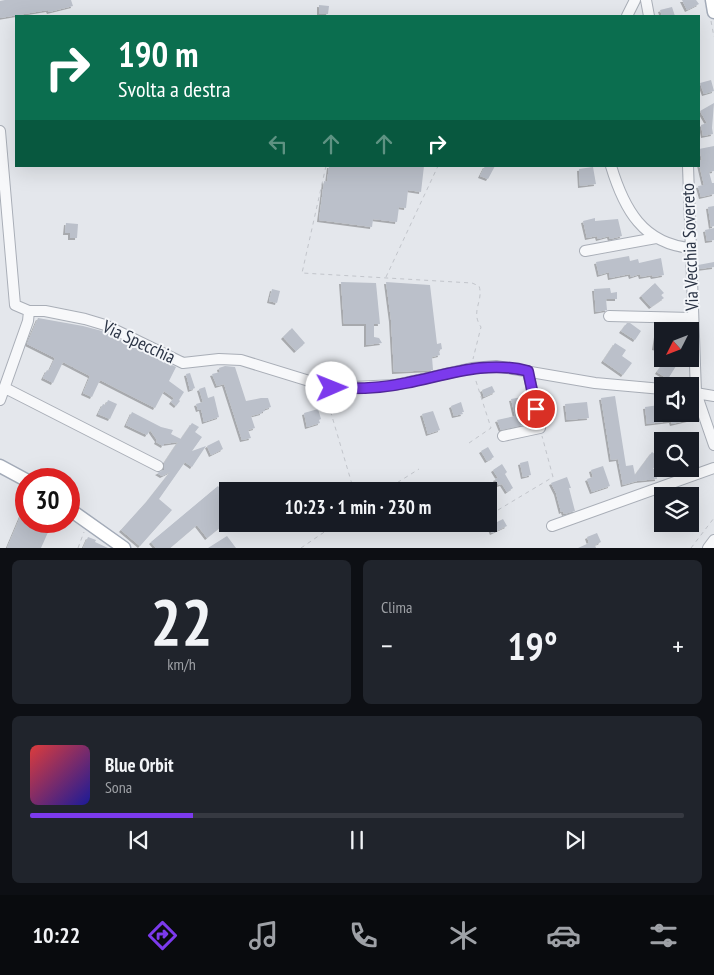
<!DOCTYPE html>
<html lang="it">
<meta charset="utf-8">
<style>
:root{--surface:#171b24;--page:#20242c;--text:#f1f3f6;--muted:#9ea1a6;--line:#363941;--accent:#7c3aed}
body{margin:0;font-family:"PT Sans Narrow",sans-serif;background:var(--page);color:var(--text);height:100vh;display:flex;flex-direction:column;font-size:19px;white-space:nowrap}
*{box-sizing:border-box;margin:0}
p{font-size:16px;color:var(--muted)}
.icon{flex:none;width:28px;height:28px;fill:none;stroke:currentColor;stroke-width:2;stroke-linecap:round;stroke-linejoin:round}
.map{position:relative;height:548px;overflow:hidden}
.side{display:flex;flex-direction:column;gap:12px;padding:12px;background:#0d0f14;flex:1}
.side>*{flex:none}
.guide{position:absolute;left:15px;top:15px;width:685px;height:152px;border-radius:0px;box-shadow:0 5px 20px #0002;background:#0b6e4f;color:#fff;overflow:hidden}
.needle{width:32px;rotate:228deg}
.tools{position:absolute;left:654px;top:322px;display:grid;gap:10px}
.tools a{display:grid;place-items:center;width:45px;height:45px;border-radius:0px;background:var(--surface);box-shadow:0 5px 20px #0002;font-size:25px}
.speed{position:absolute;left:15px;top:468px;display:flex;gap:10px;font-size:25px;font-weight:700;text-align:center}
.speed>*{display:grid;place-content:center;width:65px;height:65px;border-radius:50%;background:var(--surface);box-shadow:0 5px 20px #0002;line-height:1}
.speed .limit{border:8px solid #d22;background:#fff;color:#111}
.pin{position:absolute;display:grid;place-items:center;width:42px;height:42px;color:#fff;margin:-21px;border:2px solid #fff;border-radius:50%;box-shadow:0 1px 5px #0007}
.me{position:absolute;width:55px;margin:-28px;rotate:89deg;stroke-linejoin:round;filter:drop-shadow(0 0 4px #0008)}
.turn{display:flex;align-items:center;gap:18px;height:105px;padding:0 20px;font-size:22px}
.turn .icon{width:65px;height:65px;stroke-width:2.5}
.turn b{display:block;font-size:35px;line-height:42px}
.lanes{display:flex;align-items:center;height:48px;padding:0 20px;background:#0003;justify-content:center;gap:25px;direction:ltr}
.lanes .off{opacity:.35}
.big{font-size:38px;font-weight:700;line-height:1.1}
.side .tile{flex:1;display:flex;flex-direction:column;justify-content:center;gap:8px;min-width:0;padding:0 18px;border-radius:8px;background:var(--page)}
.side .dial{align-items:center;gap:0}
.dial b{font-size:65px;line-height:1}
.song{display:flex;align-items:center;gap:15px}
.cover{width:60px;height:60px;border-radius:8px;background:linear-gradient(135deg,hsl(0 70% 55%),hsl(240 70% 35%))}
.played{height:5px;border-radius:2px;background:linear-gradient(90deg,var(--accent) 25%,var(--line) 25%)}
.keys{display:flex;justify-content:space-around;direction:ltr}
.heat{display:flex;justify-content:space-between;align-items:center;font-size:28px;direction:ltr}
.side .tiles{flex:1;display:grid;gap:12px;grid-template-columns:1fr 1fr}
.tile:last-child{grid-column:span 2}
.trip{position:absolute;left:219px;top:482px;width:278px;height:50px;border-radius:0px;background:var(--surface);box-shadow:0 5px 20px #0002;font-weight:700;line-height:50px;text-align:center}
.tab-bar{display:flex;height:80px;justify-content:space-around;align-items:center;background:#090b0e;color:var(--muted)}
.tab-bar .icon{width:35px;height:35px}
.tab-bar .on{color:var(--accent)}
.tab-bar b{font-size:22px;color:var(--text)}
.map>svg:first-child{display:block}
</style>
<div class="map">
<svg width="714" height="548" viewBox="0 0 714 548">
<defs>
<filter id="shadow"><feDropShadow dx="-2" dy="2" stdDeviation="0" flood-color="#0004"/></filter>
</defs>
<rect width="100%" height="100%" fill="#e4e7ec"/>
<path fill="#bbc0ca" filter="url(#shadow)" d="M 5,0 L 71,0 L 73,6 L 49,12 L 48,10 L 0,18 L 0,1 Z
M 682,0 L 696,0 L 699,4 L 687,10 Z
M 319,5 L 329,6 L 328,14 L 319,14 Z
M 672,7 L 675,16 L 662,16 L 660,10 Z
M 711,80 L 714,91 L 704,94 L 700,83 Z
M 714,103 L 712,128 L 713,134 L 703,136 L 701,125 L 707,123 L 700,111 Z
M 714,146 L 714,171 L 709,172 L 712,183 L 714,183 L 714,194 L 701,197 L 698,186 L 704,185 L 699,164 L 699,161 L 702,160 L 699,149 Z
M 329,166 L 424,166 L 421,192 L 408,190 L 406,208 L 399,207 L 397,222 L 373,219 L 372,227 L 319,220 L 324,181 L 327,182 Z
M 485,166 L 495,166 L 488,179 L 480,176 Z
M 593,167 L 596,184 L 580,186 L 579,169 Z
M 714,206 L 714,226 L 711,227 L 708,207 Z
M 595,218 L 595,221 L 618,219 L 622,236 L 610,239 L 609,236 L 598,239 L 597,236 L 587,238 L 583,221 Z
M 66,223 L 78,224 L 77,238 L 70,238 L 70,233 L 65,233 Z
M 714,228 L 714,240 L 707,241 L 705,230 Z
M 629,256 L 630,261 L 638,259 L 639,263 L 661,258 L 664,275 L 653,277 L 652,275 L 641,277 L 640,274 L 631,277 L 630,274 L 610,278 L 609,272 L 599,275 L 596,262 Z
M 714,262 L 714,267 L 699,269 L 698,265 Z
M 341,282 L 376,283 L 380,324 L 374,324 L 374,337 L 379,338 L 382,343 L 366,345 L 366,324 L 344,324 Z
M 386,282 L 430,285 L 437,344 L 441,343 L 442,349 L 439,350 L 440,355 L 432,357 L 433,370 L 394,372 L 391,320 Z
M 655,283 L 664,293 L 661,295 L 664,298 L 651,307 L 641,296 Z
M 610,288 L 611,293 L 617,292 L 617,299 L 606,299 L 607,310 L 596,312 L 594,289 Z
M 272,289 L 280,291 L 277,303 L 269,301 Z
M 38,318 L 83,326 L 102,331 L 176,367 L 169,381 L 184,392 L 179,400 L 180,401 L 176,406 L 171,402 L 174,398 L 164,391 L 155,408 L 100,380 L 92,397 L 83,393 L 90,376 L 63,362 L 53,383 L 43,378 L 47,370 L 49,371 L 55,358 L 27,344 Z
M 627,323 L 630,323 L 641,331 L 635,340 L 621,331 Z
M 292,328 L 305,343 L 296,351 L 283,337 Z
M 657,329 L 662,330 L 662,350 L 654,348 Z
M 615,343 L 626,350 L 622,356 L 632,363 L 623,375 L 603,361 Z
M 666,359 L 676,366 L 668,379 L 657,372 Z
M 225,366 L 235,367 L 246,401 L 261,398 L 268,398 L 271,407 L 265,409 L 265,411 L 262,412 L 262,413 L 251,416 L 255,428 L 248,430 L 251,438 L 242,440 L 224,384 L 217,386 L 212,374 L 220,372 L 219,368 Z
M 190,373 L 195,388 L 190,390 L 186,374 Z
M 492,386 L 495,392 L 484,397 L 482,390 Z
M 205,387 L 208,398 L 214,396 L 219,417 L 204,422 L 201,409 L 198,410 L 196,404 L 203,402 L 199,389 Z
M 615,396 L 626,466 L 633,465 L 635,475 L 652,452 L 660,458 L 653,469 L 656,469 L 657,479 L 637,481 L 623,485 L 618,459 L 611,460 L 601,398 Z
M 522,397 L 525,411 L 522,412 L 523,414 L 521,414 L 523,425 L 501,430 L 497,420 L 515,416 L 511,399 Z
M 108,400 L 117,404 L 110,419 L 98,414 L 103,404 L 106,405 Z
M 461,402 L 464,412 L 462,412 L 463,414 L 454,416 L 451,406 Z
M 587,402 L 589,418 L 567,420 L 565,404 Z
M 659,405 L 660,414 L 688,414 L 689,420 L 672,424 L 671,421 L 647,424 L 645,407 Z
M 318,409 L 321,419 L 319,420 L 320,423 L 307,427 L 304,413 Z
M 433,411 L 440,430 L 428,434 L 422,414 Z
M 132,412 L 161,427 L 173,430 L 171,434 L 181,439 L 192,423 L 199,427 L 195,432 L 202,437 L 192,451 L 206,446 L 192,467 L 185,462 L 159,499 L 172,510 L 140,546 L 121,530 L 149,499 L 148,500 L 170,472 L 162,476 L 157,473 L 164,470 L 164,463 L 178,442 L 164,444 L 163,446 L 156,442 L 157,440 L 150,430 L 147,435 L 126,425 Z
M 219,440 L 223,449 L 211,455 L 207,446 Z
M 690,441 L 696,457 L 694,458 L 698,467 L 690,469 Z
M 488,447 L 494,457 L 487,461 L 481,451 Z
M 528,461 L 531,475 L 523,477 L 520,463 Z
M 502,464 L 507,472 L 505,474 L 513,488 L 507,492 L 502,484 L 499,485 L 495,479 L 498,478 L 493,470 Z
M 603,466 L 610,486 L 592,492 L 587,479 L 593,477 L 591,470 Z
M 567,477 L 571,488 L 569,488 L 575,511 L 564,514 L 563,511 L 561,512 L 556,493 L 551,483 Z
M 218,486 L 228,498 L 228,521 L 207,538 L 197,525 L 170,548 L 156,548 L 151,542 Z
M 26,503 L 26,521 L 53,521 L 41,548 L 7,548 Z
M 503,519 L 507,526 L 492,533 L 489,526 Z
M 597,533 L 601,542 L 595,545 L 596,548 L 578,548 L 589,543 L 587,537 Z
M 227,536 L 236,548 L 208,548 Z
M 88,537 L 96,540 L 95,542 L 108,548 L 83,548 Z"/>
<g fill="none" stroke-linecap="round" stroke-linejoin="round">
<g stroke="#a9aeb7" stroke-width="12">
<path id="minor" d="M 646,0 L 649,16
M 627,16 L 635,0
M 0,131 L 15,305 L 29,311 L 28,321 L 0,400
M 611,166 C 624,209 643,244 691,248
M 688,166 L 696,393 L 714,445
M 585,251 L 656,238
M 29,311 L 45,311 L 85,319 L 105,325 L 183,363 L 219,359 L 241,360 L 332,388 L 395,385 L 472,368 L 496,366 L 595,383 L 662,389
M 609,316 L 692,318
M 5,388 L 158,466
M 690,392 L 714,396
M 503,436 L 540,428 L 528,371
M 552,526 L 714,468
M 708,548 L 714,540"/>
</g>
<g stroke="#a3abb8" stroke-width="15">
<path id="major" d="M 712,0 L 714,12
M 0,466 L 26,480
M 69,509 L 124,548"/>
</g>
<path stroke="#c2c5cb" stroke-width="1" stroke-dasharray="4 4" stroke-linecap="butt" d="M 711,21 L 714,37
M 326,166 L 302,273 L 472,283 L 479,286 C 484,301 470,311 481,327 L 473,359
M 386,277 L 438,166
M 326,396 L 354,491
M 469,443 L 491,428 L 475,378
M 384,491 L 419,469
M 498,510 L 553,477 L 542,436
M 78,548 L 84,532
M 301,548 L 336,524
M 691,548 L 714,518"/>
<use href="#minor" stroke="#f7f8fa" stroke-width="10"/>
<use href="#major" stroke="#fff" stroke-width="12"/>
</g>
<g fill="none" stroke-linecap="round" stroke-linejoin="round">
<g stroke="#51269a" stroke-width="12">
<path id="route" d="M 332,388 C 356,389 383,388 406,383 C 447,375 486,360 528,371 L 536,409"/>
</g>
<use href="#route" stroke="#7c3aed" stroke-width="9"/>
</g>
<g text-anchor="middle" stroke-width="4" stroke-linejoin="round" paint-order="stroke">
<g font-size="18" fill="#2b3445" stroke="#f4f6f9">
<text transform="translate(690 247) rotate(-92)" y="6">Via Vecchia Sovereto</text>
<text transform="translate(139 342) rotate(25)" y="6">Via Specchia</text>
</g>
</g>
</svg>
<div class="tools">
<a><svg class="needle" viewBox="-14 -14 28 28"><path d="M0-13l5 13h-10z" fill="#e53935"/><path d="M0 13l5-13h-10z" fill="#9ea1a6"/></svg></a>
<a><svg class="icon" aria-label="sound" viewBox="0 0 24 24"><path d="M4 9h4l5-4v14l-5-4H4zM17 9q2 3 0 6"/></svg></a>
<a><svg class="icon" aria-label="search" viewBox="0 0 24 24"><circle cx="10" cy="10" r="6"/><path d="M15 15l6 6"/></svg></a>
<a><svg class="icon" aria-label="layers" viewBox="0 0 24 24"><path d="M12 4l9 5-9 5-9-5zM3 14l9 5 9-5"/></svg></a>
</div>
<div class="speed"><div class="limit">30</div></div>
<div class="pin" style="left:536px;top:409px;background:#d93025"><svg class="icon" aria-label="arrive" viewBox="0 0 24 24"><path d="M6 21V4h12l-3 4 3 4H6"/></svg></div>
<svg class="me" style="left:332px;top:388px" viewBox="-20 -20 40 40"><circle r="19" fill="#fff"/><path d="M0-13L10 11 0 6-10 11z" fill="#7c3aed"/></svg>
<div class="trip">10:23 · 1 min · 230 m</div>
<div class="guide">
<div class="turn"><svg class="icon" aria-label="right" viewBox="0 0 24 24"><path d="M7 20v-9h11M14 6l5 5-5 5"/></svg><div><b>190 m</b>Svolta a destra</div></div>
<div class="lanes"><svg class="icon off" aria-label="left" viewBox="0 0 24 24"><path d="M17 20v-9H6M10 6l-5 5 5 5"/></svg><svg class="icon off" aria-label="ahead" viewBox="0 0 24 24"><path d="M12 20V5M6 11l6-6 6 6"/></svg><svg class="icon off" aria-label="ahead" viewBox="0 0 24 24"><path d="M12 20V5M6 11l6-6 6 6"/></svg><svg class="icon" aria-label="right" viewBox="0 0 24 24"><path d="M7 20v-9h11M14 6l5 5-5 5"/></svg></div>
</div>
</div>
<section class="side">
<div class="tiles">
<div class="tile dial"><b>22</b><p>km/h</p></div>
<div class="tile"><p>Clima</p>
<div class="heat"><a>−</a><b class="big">19°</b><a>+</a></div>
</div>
<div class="tile">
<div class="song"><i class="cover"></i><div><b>Blue Orbit</b><p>Sona</p></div></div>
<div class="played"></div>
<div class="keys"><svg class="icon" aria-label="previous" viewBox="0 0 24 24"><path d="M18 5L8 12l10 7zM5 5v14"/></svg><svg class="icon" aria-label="pause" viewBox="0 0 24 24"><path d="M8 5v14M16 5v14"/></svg><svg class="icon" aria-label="next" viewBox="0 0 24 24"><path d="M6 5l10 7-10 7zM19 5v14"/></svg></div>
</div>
</div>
</section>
<nav class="tab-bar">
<b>10:22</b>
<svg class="icon on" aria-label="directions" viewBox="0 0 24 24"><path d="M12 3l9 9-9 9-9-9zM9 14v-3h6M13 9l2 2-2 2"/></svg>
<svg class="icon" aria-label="music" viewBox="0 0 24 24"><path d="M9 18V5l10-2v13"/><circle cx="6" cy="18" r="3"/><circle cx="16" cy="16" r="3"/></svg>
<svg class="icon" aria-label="phone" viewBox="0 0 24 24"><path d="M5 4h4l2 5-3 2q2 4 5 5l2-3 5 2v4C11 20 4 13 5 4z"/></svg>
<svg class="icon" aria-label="climate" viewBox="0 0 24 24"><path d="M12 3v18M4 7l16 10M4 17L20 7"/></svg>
<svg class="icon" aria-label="car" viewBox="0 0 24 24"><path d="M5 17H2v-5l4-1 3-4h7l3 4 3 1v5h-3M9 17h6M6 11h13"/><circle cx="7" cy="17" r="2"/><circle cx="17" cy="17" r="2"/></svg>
<svg class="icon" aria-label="filters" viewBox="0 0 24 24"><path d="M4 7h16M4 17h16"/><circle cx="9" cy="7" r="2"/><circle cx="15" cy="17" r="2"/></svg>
</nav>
